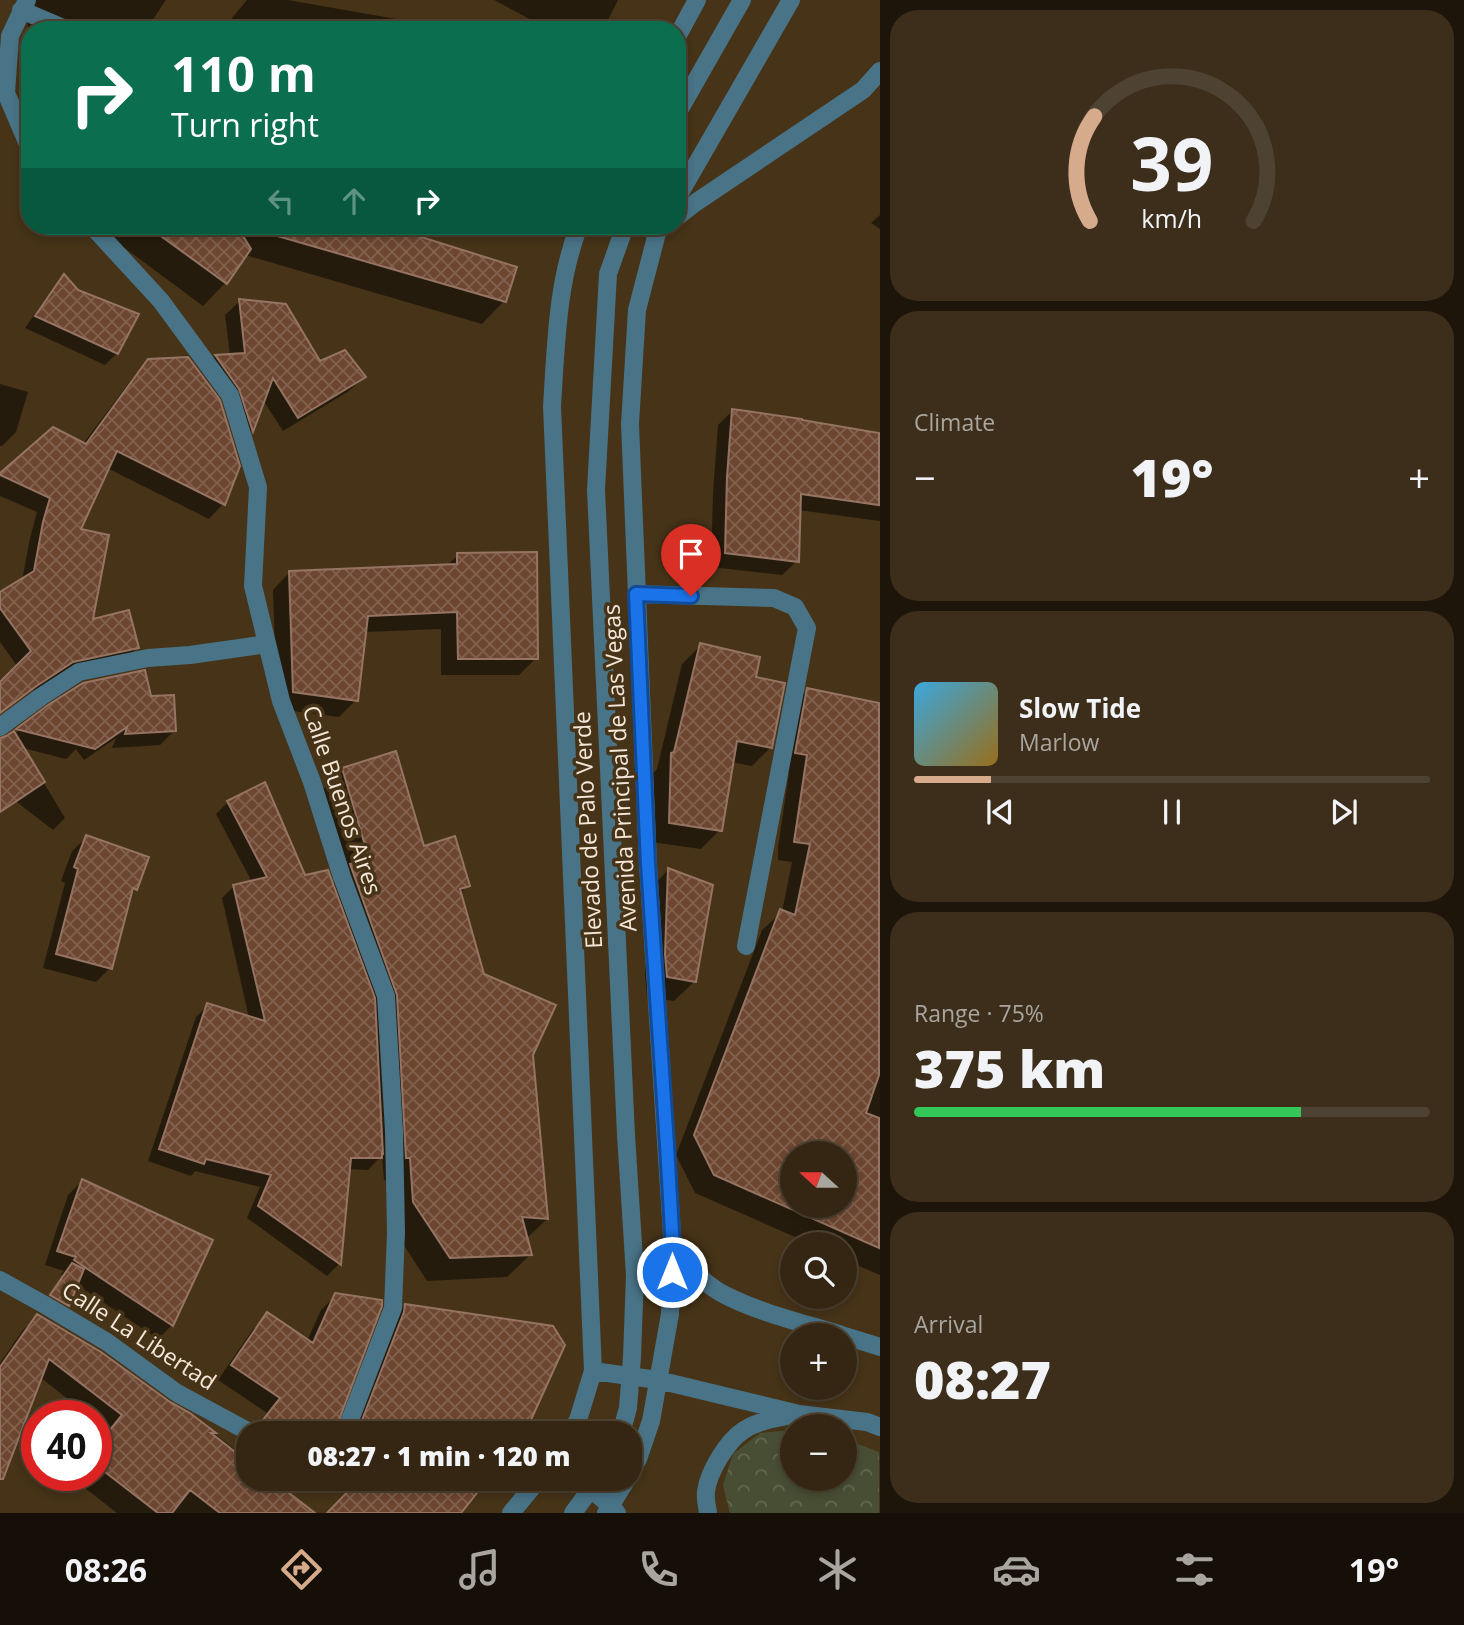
<!DOCTYPE html>
<meta charset="utf-8">
<style>
:root{--surface:#342612;--page:#3c2e1b;--text:#f1f3f6;--muted:#a9a59f;--line:#4e4332;--accent:#d6ab8b}
body{margin:0;font-family:"Open Sans",sans-serif;background:var(--page);color:var(--text);height:100vh;display:flex;flex-direction:column;font-size:26px;white-space:nowrap}
*{box-sizing:border-box;margin:0}
p{font-size:23px;color:var(--muted)}
.icon{flex:none;width:38px;height:38px;fill:none;stroke:currentColor;stroke-width:2;stroke-linecap:round;stroke-linejoin:round}
.map{position:relative;flex:1;overflow:hidden}
.sheet{display:flex;flex-direction:column;gap:10px;padding:10px;background:#1d150a;width:584px}
.sheet>*{flex:none}
.banner{position:absolute;left:21px;top:21px;width:665px;height:214px;border-radius:28px;box-shadow:0 4px 10px #0003,0 0 0 2px var(--line);background:#0b6e4f;color:#fff;overflow:hidden}
.needle{width:46px;rotate:291deg}
.tools{position:absolute;left:780px;top:1141px;display:grid;gap:14px}
.tools a{display:grid;place-items:center;width:77px;height:77px;border-radius:50%;background:var(--surface);box-shadow:0 4px 10px #0003,0 0 0 2px var(--line);font-size:35px}
.speed{position:absolute;left:21px;top:1400px;display:flex;gap:14px;font-size:35px;font-weight:700;text-align:center}
.speed>*{display:grid;place-content:center;width:91px;height:91px;border-radius:50%;background:var(--surface);box-shadow:0 4px 10px #0003,0 0 0 2px var(--line);line-height:1}
.speed .limit{border:10px solid #d22;background:#fff;color:#111}
.pin{position:absolute;display:grid;place-items:center;width:60px;height:60px;color:#fff;margin:-72px -30px;border-radius:50% 50% 50% 0;rotate:-45deg;box-shadow:0 0 7px #0007}
.pin .icon{rotate:45deg}
.me{position:absolute;width:77px;margin:-38px;rotate:0deg;stroke-linejoin:round;filter:drop-shadow(0 0 5px #0008)}
.turn{display:flex;align-items:center;gap:24px;height:147px;padding:0 35px;font-size:32px}
.turn .icon{width:91px;height:91px;stroke-width:2.5}
.turn b{display:block;font-size:49px;line-height:60px}
.lanes{display:flex;align-items:center;height:66px;padding:0 35px;background:#0003;justify-content:center;gap:35px;direction:ltr}
.lanes .off{opacity:.35}
.big{font-size:52px;font-weight:800;line-height:1.1}
.sheet .widget{flex:1;display:flex;flex-direction:column;justify-content:center;gap:10px;min-width:0;padding:0 24px;border-radius:28px;background:var(--page)}
.sheet .dial{align-items:center;gap:0}
.dial svg{height:182px;overflow:visible;fill:none;stroke:var(--line);stroke-width:7;stroke-linecap:round;text-anchor:middle}
.dial text{fill:var(--text);stroke:none}
.song{display:flex;align-items:center;gap:21px}
.cover{width:84px;height:84px;border-radius:10px;background:linear-gradient(135deg,hsl(200 70% 55%),hsl(40 70% 35%))}
.played{height:7px;border-radius:4px;background:linear-gradient(90deg,var(--accent) 15%,var(--line) 15%)}
.keys{display:flex;justify-content:space-around;direction:ltr}
.heat{display:flex;justify-content:space-between;align-items:center;font-size:38px;direction:ltr}
.charge{height:10px;border-radius:5px;background:linear-gradient(90deg,#34c759 75%,var(--line) 0)}
.trip{position:absolute;left:236px;top:1421px;width:406px;height:70px;border-radius:28px;background:var(--surface);box-shadow:0 4px 10px #0003,0 0 0 2px var(--line);font-weight:800;line-height:70px;text-align:center}
.menu{display:flex;height:112px;justify-content:space-around;align-items:center;background:#150f07;color:var(--muted)}
.menu .icon{width:49px;height:49px}
.menu .on{color:var(--accent)}
.menu b{font-size:32px;color:var(--text)}
main{display:flex;flex:1;min-height:0}
.map>svg:first-child{display:block}
</style>
<main>
<div class="map">
<svg width="880" height="1513" viewBox="0 0 880 1513">
<defs>
<pattern id="park-crowns" width="20" height="18" patternUnits="userSpaceOnUse" patternTransform="scale(1.75)"><rect width="20" height="18" fill="#484e33"/><path d="M2 6a3 3 0 1 1 6 0M12 15a3 3 0 1 1 6 0" fill="none" stroke="#636850"/></pattern>
<pattern id="building-cross-hatch" width="8" height="8" patternUnits="userSpaceOnUse" patternTransform="scale(1.75)"><rect width="8" height="8" fill="#6d4631"/><path d="M0 0l8 8M0 8l8-8" fill="none" stroke="#82614e"/></pattern>
</defs>
<rect width="100%" height="100%" fill="#463318"/>
<path fill="url(#park-crowns)" d="M 793,1430 L 793,1479 L 845,1479 L 845,1439 L 879,1452 L 879,1513 L 730,1513 L 723,1485 L 733,1454 L 760,1433 Z"/>
<path fill="#0007" fill-rule="evenodd" d="M 24,0 L 166,0 L 146,30 L 34,30 L 28,27 Z
M 247,0 L 288,0 L 396,19 L 393,30 L 222,30 Z
M 494,0 L 618,0 L 603,30 L 550,30 Z
M 880,215 L 880,229 L 871,223 Z
M 95,226 L 259,226 L 258,229 L 262,226 L 424,226 L 419,238 L 504,301 L 482,324 L 245,255 L 225,283 L 203,306 Z
M 64,277 L 77,292 L 117,353 L 105,365 L 25,328 L 53,288 Z
M 240,301 L 320,363 L 364,377 L 349,391 L 283,431 L 263,400 L 252,430 L 239,443 L 225,403 L 201,370 L 215,356 L 230,355 L 225,315 Z
M 149,361 L 238,466 L 223,504 L 209,519 L 107,468 L 78,531 L 91,621 L 137,648 L 123,662 L 35,691 L 0,642 L 0,594 L 22,581 L 30,538 L 37,512 L 0,496 L 0,476 L 53,429 L 83,444 L 134,376 Z
M 0,384 L 28,392 L 16,432 L 2,446 L 0,446 Z
M 732,411 L 880,435 L 880,521 L 798,510 L 797,561 L 782,575 L 711,567 L 713,493 L 718,425 Z
M 458,555 L 536,658 L 519,675 L 441,675 L 441,629 L 365,632 L 356,700 L 339,717 L 277,709 L 273,590 L 290,572 L 446,566 Z
M 701,645 L 753,679 L 771,747 L 752,766 L 731,762 L 720,830 L 701,849 L 651,842 L 653,773 L 657,769 L 682,664 Z
M 808,690 L 880,705 L 880,1275 L 845,1260 L 845,1244 L 811,1244 L 695,1193 L 676,1155 L 762,930 L 782,912 L 792,862 L 778,860 L 778,847 L 789,773 L 777,771 L 789,708 ZM 793,1153 L 845,1153 L 845,1206 L 793,1206 Z
M 150,698 L 175,730 L 160,745 L 112,748 L 116,738 L 84,760 L 76,749 L 66,759 L 23,748 L 65,818 L 53,830 L 0,789 L 0,740 L 14,734 L 41,713 Z
M 395,754 L 423,848 L 468,885 L 460,894 L 482,975 L 532,1054 L 547,1219 L 526,1239 L 530,1255 L 507,1277 L 427,1281 L 391,1225 L 388,1181 L 384,1180 L 382,1155 L 368,1170 L 348,1169 L 339,1264 L 327,1276 L 247,1218 L 260,1187 L 195,1171 L 191,1176 L 148,1161 L 196,1017 L 208,1005 L 249,1018 L 222,898 L 234,886 L 252,882 L 216,814 L 228,802 L 304,878 L 331,885 L 344,873 L 320,793 L 342,770 Z
M 87,837 L 136,889 L 129,895 L 110,968 L 96,982 L 43,968 L 65,883 L 61,881 L 72,851 Z
M 668,870 L 695,981 L 674,1001 L 647,997 L 645,976 L 648,891 Z
M 82,1181 L 210,1241 L 172,1325 L 158,1339 L 61,1274 L 64,1271 L 45,1265 L 68,1195 Z
M 336,1295 L 318,1423 L 310,1433 L 251,1433 L 267,1413 L 218,1380 L 253,1329 L 268,1314 L 307,1341 L 321,1310 Z
M 405,1305 L 526,1427 L 521,1433 L 345,1433 L 384,1327 Z
M 37,1316 L 170,1404 L 189,1414 L 238,1452 L 247,1444 L 245,1441 L 248,1437 L 248,1479 L 275,1479 L 249,1513 L 117,1513 L 72,1478 L 73,1475 L 96,1475 L 96,1446 L 108,1431 L 96,1421 L 96,1416 L 89,1416 L 40,1377 L 0,1469 L 0,1363 L 23,1330 Z
M 361,1479 L 486,1479 L 459,1513 L 328,1513 Z"/>
<path fill="url(#building-cross-hatch)" stroke="#957463" stroke-width="2" fill-rule="evenodd" d="M 147,226 L 237,226 L 251,249 L 227,284 Z
M 276,226 L 426,226 L 421,237 L 517,267 L 506,302 L 274,235 Z
M 64,274 L 78,290 L 139,314 L 118,354 L 35,316 Z
M 239,299 L 286,304 L 320,361 L 345,350 L 366,377 L 298,418 L 273,378 L 253,432 L 239,389 L 215,355 L 245,353 Z
M 188,357 L 220,400 L 240,466 L 225,505 L 117,451 L 81,529 L 109,535 L 93,619 L 129,610 L 139,648 L 73,662 L 35,687 L 0,713 L 0,682 L 31,651 L 0,608 L 0,592 L 34,571 L 43,522 L 50,498 L 0,475 L 0,473 L 53,427 L 86,444 L 148,359 Z
M 732,409 L 802,419 L 802,420 L 879,433 L 879,505 L 801,494 L 799,562 L 725,553 L 727,477 Z
M 537,552 L 538,659 L 458,659 L 457,612 L 368,616 L 358,701 L 293,692 L 289,571 L 457,564 L 457,553 Z
M 700,643 L 760,657 L 756,677 L 785,683 L 772,748 L 737,741 L 722,831 L 669,823 L 671,753 L 674,752 Z
M 145,670 L 151,696 L 174,695 L 176,731 L 125,734 L 127,727 L 95,749 L 16,729 L 48,705 L 83,683 Z
M 807,688 L 879,703 L 879,1075 L 866,1113 L 879,1118 L 879,1248 L 714,1175 L 694,1135 L 780,909 L 795,915 L 810,844 L 794,842 L 807,755 L 795,753 ZM 793,1153 L 845,1153 L 845,1206 L 793,1206 Z
M 14,731 L 45,782 L 0,812 L 0,738 L 6,736 Z
M 396,751 L 424,846 L 455,836 L 470,886 L 460,889 L 484,974 L 556,1005 L 533,1055 L 548,1219 L 522,1217 L 532,1255 L 450,1258 L 413,1202 L 410,1158 L 406,1158 L 397,995 L 350,864 L 369,859 L 342,768 Z
M 265,782 L 305,875 L 328,870 L 375,998 L 383,1155 L 382,1152 L 382,1158 L 351,1158 L 341,1265 L 258,1206 L 271,1175 L 206,1159 L 204,1164 L 159,1149 L 207,1003 L 265,1021 L 233,885 L 267,877 L 227,801 Z
M 86,835 L 149,857 L 137,890 L 133,888 L 112,969 L 56,954 L 78,869 L 74,867 Z
M 668,868 L 713,885 L 696,982 L 667,977 L 665,954 Z
M 82,1179 L 213,1240 L 173,1326 L 74,1260 L 76,1257 L 57,1251 Z
M 72,1263 L 84,1269 L 69,1306 L 50,1295 Z
M 335,1293 L 382,1300 L 382,1306 L 334,1433 L 262,1433 L 259,1425 L 280,1398 L 231,1365 L 267,1312 L 313,1343 Z
M 405,1304 L 553,1326 L 565,1345 L 525,1433 L 357,1433 L 404,1312 Z
M 37,1314 L 101,1352 L 170,1402 L 190,1413 L 216,1433 L 211,1433 L 248,1462 L 248,1479 L 271,1479 L 315,1513 L 220,1513 L 190,1490 L 172,1513 L 158,1513 L 96,1465 L 96,1447 L 122,1415 L 49,1359 L 3,1479 L 0,1479 L 0,1367 Z
M 360,1479 L 488,1479 L 461,1513 L 327,1513 Z"/>
<g fill="none" stroke-linecap="round" stroke-linejoin="round">
<path stroke="#497386" stroke-width="18" d="M 27,0 L 10,36 L 6,93 L 30,149
M 21,10 L 68,30
M 677,37 L 697,0
M 677,114 L 742,0
M 677,198 L 791,0
M 677,217 L 695,203 L 863,90 L 880,71
M 92,226 L 161,301 L 230,395 L 258,487 L 253,586 L 281,701 L 312,782 L 342,877 L 386,996 L 394,1131 L 396,1232 L 393,1308 L 345,1433
M 636,594 L 774,598 L 795,607 L 807,628 L 746,946
M 0,727 L 42,696 L 79,672 L 148,658 L 190,655 L 267,644
M 673,1250 C 689,1267 706,1286 727,1296 C 763,1314 804,1323 842,1335
M 0,1280 L 45,1305 L 107,1342 L 177,1393 L 251,1433
M 845,1336 L 880,1347
M 593,1371 L 658,1380 L 799,1414 L 867,1422 L 880,1427
M 570,1433 L 578,1420 L 593,1371 L 552,406 C 556,346 557,282 579,226
M 630,1473 L 638,1459 L 651,1421 L 670,1314 L 673,1250 L 648,864 L 630,424 L 637,310 L 657,233 L 661,226
M 579,1479 L 611,1506 L 617,1513
M 511,1513 L 539,1479
M 606,1513 L 627,1479
M 708,1513 C 707,1506 705,1498 706,1491 C 709,1471 727,1441 744,1430 C 758,1421 776,1418 792,1415"/>
<path stroke="#497386" stroke-width="18" d="M 621,1433 L 628,1408 L 632,1357 L 635,1275 L 626,1135 L 596,490 L 608,274 L 625,226
M 573,1513 L 598,1479"/>
</g>
<g fill="none" stroke-linecap="round" stroke-linejoin="round">
<g stroke="#114b97" stroke-width="18">
<path id="route" d="M 672,1272 L 673,1250 L 667,1145 L 648,864 L 636,594 L 691,596"/>
</g>
<use href="#route" stroke="#1a73e8" stroke-width="12"/>
</g>
<g text-anchor="middle" stroke-width="7" stroke-linejoin="round" paint-order="stroke">
<g font-size="23" fill="#f5e8d9" stroke="#463318">
<text transform="translate(620 768) rotate(-93)" y="8">Avenida Principal de Las Vegas</text>
<text transform="translate(342 800) rotate(71)" y="8">Calle Buenos Aires</text>
<text transform="translate(588 830) rotate(-93)" y="8">Elevado de Palo Verde</text>
<text transform="translate(139 1336) rotate(33)" y="8">Calle La Libertad</text>
</g>
</g>
</svg>
<div class="tools">
<a><svg class="needle" viewBox="-14 -14 28 28"><path d="M0-13l5 13h-10z" fill="#e53935"/><path d="M0 13l5-13h-10z" fill="#a9a59f"/></svg></a>
<a><svg class="icon" aria-label="search" viewBox="0 0 24 24"><circle cx="10" cy="10" r="6"/><path d="M15 15l6 6"/></svg></a>
<a>+</a>
<a>−</a>
</div>
<div class="speed"><div class="limit">40</div></div>
<div class="pin" style="left:691px;top:596px;background:#d93025"><svg class="icon" aria-label="arrive" viewBox="0 0 24 24"><path d="M6 21V4h12l-3 4 3 4H6"/></svg></div>
<svg class="me" style="left:672px;top:1272px" viewBox="-20 -20 40 40"><circle r="17" fill="#1a73e8" stroke="#fff" stroke-width="3"/><path d="M0-11L8 9 0 5-8 9z" fill="#fff"/></svg>
<div class="trip">08:27 · 1 min · 120 m</div>
<div class="banner">
<div class="turn"><svg class="icon" aria-label="right" viewBox="0 0 24 24"><path d="M7 20v-9h11M14 6l5 5-5 5"/></svg><div><b>110 m</b>Turn right</div></div>
<div class="lanes"><svg class="icon off" aria-label="left" viewBox="0 0 24 24"><path d="M17 20v-9H6M10 6l-5 5 5 5"/></svg><svg class="icon off" aria-label="ahead" viewBox="0 0 24 24"><path d="M12 20V5M6 11l6-6 6 6"/></svg><svg class="icon" aria-label="right" viewBox="0 0 24 24"><path d="M7 20v-9h11M14 6l5 5-5 5"/></svg></div>
</div>
</div>
<section class="sheet">
<div class="widget dial"><svg viewBox="0 0 100 80">
<path d="M14 69A42 42 0 1 1 86 69"/>
<path d="M14 69A42 42 0 0 1 16 23" stroke="#d6ab8b"/>
<text x="50" y="56" font-size="32" font-weight="700">39</text>
<text x="50" y="72" font-size="11">km/h</text>
</svg></div>
<div class="widget"><p>Climate</p>
<div class="heat"><a>−</a><b class="big">19°</b><a>+</a></div>
</div>
<div class="widget">
<div class="song"><i class="cover"></i><div><b>Slow Tide</b><p>Marlow</p></div></div>
<div class="played"></div>
<div class="keys"><svg class="icon" aria-label="previous" viewBox="0 0 24 24"><path d="M18 5L8 12l10 7zM5 5v14"/></svg><svg class="icon" aria-label="pause" viewBox="0 0 24 24"><path d="M8 5v14M16 5v14"/></svg><svg class="icon" aria-label="next" viewBox="0 0 24 24"><path d="M6 5l10 7-10 7zM19 5v14"/></svg></div>
</div>
<div class="widget"><p>Range · 75%</p><b class="big">375 km</b><div class="charge"></div></div>
<div class="widget"><p>Arrival</p><b class="big">08:27</b></div>
</section>
</main>
<nav class="menu">
<b>08:26</b>
<svg class="icon on" aria-label="directions" viewBox="0 0 24 24"><path d="M12 3l9 9-9 9-9-9zM9 14v-3h6M13 9l2 2-2 2"/></svg>
<svg class="icon" aria-label="music" viewBox="0 0 24 24"><path d="M9 18V5l10-2v13"/><circle cx="6" cy="18" r="3"/><circle cx="16" cy="16" r="3"/></svg>
<svg class="icon" aria-label="phone" viewBox="0 0 24 24"><path d="M5 4h4l2 5-3 2q2 4 5 5l2-3 5 2v4C11 20 4 13 5 4z"/></svg>
<svg class="icon" aria-label="climate" viewBox="0 0 24 24"><path d="M12 3v18M4 7l16 10M4 17L20 7"/></svg>
<svg class="icon" aria-label="car" viewBox="0 0 24 24"><path d="M5 17H2v-5l4-1 3-4h7l3 4 3 1v5h-3M9 17h6M6 11h13"/><circle cx="7" cy="17" r="2"/><circle cx="17" cy="17" r="2"/></svg>
<svg class="icon" aria-label="filters" viewBox="0 0 24 24"><path d="M4 7h16M4 17h16"/><circle cx="9" cy="7" r="2"/><circle cx="15" cy="17" r="2"/></svg>
<b>19°</b>
</nav>
